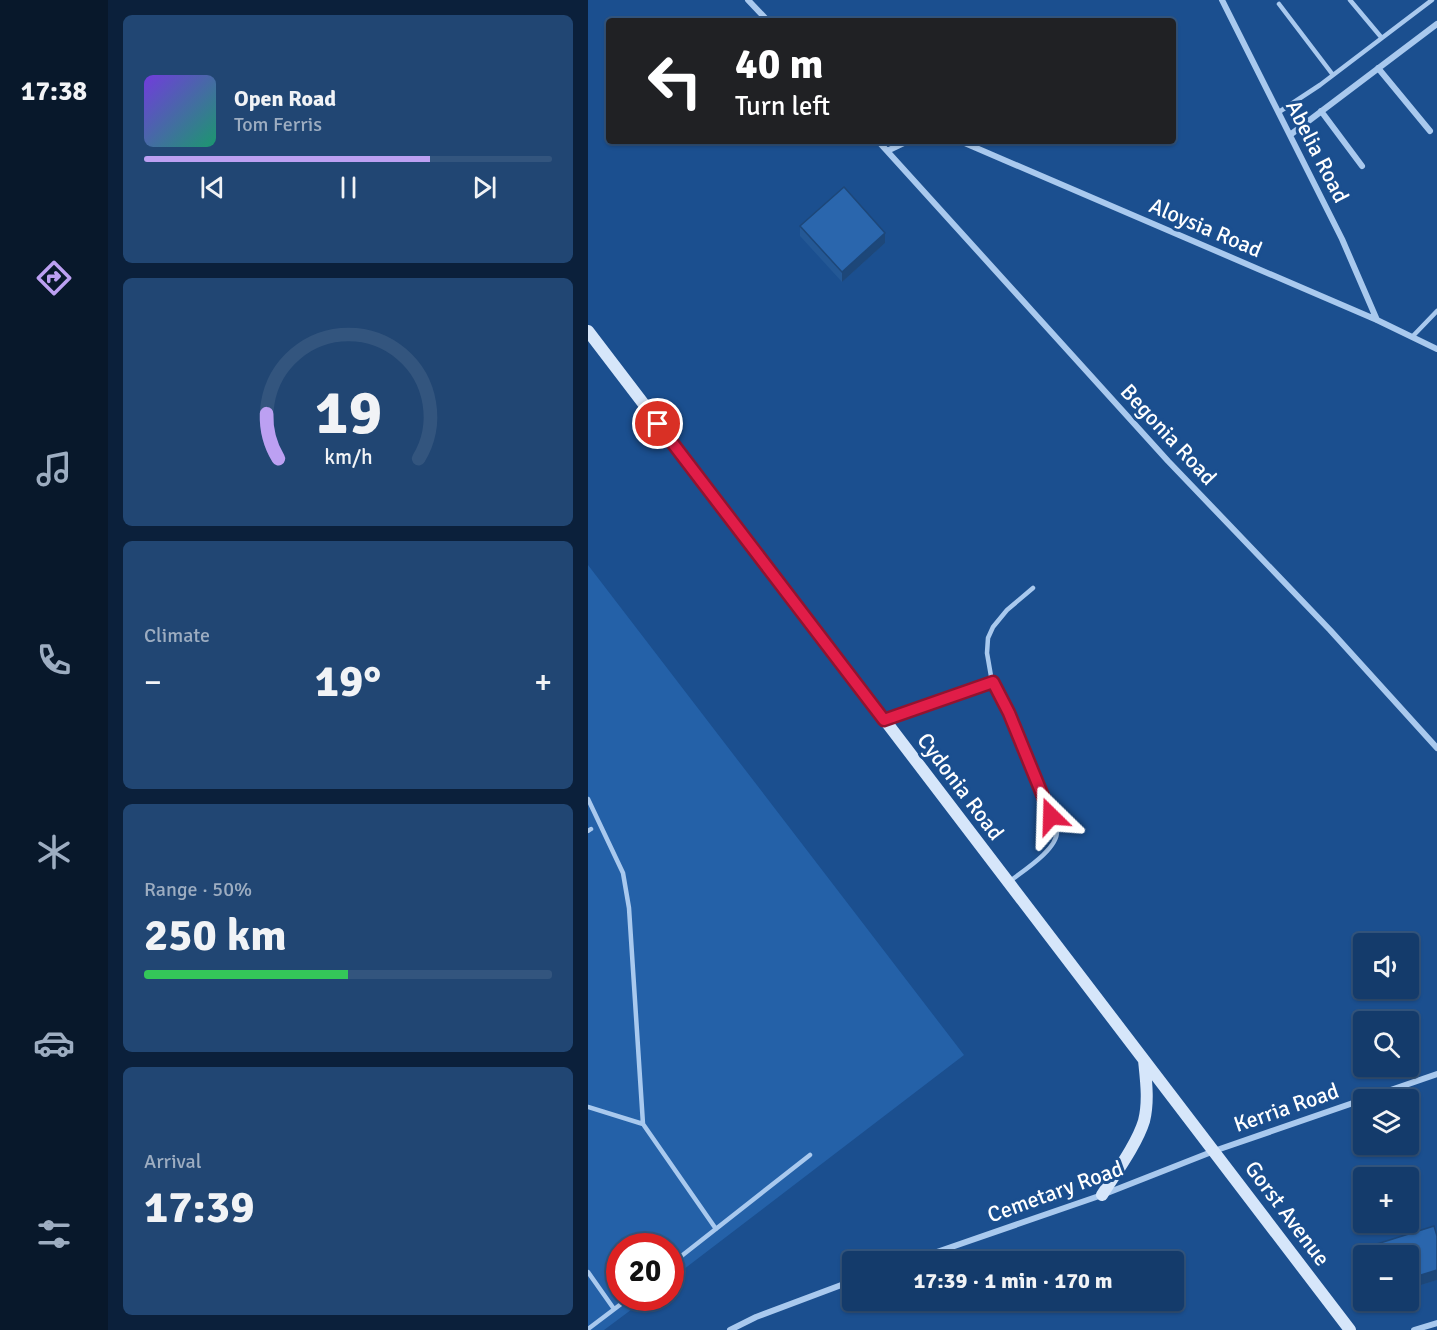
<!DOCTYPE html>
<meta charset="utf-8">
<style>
:root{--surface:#143b6b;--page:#214673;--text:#f1f3f6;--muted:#9dadc1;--line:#33557e;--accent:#bca0f2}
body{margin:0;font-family:Signika,sans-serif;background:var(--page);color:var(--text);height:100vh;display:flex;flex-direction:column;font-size:22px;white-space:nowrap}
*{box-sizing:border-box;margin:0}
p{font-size:20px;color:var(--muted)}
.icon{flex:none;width:33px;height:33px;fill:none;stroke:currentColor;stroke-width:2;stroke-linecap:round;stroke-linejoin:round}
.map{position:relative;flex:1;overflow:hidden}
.sheet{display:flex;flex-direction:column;gap:15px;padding:15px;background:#0b203b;width:480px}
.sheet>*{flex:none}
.banner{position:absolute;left:18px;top:18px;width:570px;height:126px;border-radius:6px;box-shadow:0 2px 4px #0004,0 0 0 2px var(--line);background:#202124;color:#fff;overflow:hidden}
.fabs{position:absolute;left:765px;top:933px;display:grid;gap:12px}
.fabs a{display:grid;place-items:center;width:66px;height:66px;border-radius:6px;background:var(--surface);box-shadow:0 2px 4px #0004,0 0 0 2px var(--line);font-size:30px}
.speed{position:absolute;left:18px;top:1233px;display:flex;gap:12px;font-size:30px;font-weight:700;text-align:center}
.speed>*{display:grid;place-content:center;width:78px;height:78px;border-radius:50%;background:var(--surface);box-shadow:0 2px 4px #0004,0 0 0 2px var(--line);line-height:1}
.speed .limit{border:9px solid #d22;background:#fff;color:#111}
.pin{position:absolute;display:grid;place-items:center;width:51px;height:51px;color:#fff;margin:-26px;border:3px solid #fff;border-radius:50%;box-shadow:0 2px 6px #0007}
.me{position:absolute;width:66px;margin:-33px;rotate:338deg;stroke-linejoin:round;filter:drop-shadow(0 0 4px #0008)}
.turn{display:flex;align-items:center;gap:21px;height:126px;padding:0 30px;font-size:27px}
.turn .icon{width:78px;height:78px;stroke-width:2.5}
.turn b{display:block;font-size:42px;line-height:51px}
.big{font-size:45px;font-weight:800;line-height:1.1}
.sheet .widget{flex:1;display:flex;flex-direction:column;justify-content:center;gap:9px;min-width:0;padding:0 21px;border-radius:9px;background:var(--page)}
.sheet .dial{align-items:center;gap:0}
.dial svg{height:156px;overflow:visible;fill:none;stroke:var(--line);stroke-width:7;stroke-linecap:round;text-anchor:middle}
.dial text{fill:var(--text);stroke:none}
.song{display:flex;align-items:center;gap:18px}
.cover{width:72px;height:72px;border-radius:9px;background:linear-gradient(135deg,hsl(260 70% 55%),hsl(160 70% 35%))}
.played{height:6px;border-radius:3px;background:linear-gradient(90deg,var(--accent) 70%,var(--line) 70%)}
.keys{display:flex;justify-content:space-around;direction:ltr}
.heat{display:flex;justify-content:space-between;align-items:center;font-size:33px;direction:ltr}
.charge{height:9px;border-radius:4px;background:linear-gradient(90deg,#34c759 50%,var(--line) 0)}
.trip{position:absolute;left:254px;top:1251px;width:342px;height:60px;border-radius:6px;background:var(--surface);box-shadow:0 2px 4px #0004,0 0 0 2px var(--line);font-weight:800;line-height:60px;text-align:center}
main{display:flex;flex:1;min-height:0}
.tab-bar{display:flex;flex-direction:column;width:108px;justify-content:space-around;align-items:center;background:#08182b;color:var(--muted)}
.tab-bar .icon{width:42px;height:42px}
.tab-bar .active{color:var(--accent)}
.tab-bar b{font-size:27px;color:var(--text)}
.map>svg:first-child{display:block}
</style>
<main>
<nav class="tab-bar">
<b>17:38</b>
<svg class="icon active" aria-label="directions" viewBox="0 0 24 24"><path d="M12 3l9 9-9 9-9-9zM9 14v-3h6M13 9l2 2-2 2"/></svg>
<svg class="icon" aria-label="music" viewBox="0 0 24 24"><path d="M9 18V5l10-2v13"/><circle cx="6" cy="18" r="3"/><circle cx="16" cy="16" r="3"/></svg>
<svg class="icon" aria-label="phone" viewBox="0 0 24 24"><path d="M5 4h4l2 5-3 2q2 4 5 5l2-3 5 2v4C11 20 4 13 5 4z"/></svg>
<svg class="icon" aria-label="climate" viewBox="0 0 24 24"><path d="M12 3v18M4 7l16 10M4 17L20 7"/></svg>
<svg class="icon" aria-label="car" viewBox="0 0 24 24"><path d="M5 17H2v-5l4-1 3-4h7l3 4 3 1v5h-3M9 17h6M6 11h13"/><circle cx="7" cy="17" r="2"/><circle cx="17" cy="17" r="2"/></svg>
<svg class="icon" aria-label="filters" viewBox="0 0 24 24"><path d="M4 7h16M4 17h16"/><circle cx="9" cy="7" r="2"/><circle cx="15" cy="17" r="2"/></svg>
</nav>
<section class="sheet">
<div class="widget">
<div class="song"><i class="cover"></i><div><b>Open Road</b><p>Tom Ferris</p></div></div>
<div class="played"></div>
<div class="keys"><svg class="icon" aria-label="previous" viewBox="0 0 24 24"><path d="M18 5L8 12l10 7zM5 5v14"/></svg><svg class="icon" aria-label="pause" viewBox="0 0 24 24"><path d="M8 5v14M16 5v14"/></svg><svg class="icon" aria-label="next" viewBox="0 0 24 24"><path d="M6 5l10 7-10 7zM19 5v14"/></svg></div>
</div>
<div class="widget dial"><svg viewBox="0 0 100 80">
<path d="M14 69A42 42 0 1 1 86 69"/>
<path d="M14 69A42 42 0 0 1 8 46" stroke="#bca0f2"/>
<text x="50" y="56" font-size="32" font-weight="700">19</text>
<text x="50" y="72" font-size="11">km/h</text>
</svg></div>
<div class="widget"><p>Climate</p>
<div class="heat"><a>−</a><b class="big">19°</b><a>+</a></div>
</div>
<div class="widget"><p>Range · 50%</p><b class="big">250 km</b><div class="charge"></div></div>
<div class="widget"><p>Arrival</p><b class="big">17:39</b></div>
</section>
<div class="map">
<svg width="849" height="1330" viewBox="0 0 849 1330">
<rect width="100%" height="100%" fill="#1b4f8f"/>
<path fill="#2461a8" d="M 0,565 L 376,1055 L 83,1279 L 82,1246 L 32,1246 L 32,1298 L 59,1298 L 16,1330 L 0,1330 Z"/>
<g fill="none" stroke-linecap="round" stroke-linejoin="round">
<path stroke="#a9c9ee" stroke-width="4.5" d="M 762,0 L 793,37
M 691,4 L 745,75
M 691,112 L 732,85 L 844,0
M 824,337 L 849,311
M 300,719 L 404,682
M 0,799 L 35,873 L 41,908 L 55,1124 L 128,1229
M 0,831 L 3,829
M 422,881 C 435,871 470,849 469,831 L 421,713 L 404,682 L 399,653 L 400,638 L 405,627 L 419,610 L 445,588
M 0,1107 L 55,1124
M 82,1265 L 222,1155
M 0,1272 L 26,1309
M 0,1329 L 41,1298"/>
<path stroke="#a9c9ee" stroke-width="6" d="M 160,0 L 180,21
M 634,0 L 754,239 L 789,320
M 790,68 L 842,131
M 733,111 L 774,166
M 702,135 L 849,24
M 290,141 L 580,461 L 742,630 L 849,748
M 372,141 L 789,320 L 849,349
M 299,151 L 320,141
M 320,1262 L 514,1195 L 626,1151 L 849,1074
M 142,1330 L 168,1317 L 264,1281
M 826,1330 L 849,1323"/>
<path stroke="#d6e6fa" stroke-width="12" d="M 0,331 L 762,1330
M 514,1195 C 527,1174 549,1144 556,1121 C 561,1101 558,1080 556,1060"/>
</g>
<path fill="#245895" d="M 212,226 L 297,243 L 254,282 L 212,236 Z
M 849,1236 L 849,1280 L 820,1289 L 820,1256 L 776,1256 L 776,1268 L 773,1259 L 773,1249 Z"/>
<path fill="#1d4779" d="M 297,233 L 297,243 L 254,282 L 254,272 Z
M 849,1270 L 849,1280 L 820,1289 L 820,1279 Z"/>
<path fill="#2a66ad" stroke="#1d4779" stroke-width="1.5" d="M 256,187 L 297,233 L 254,272 L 212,226 Z
M 846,1226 L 849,1236 L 849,1270 L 820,1279 L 820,1256 L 776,1256 L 776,1258 L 773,1249 Z"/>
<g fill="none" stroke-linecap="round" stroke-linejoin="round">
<g stroke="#92132f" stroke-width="15">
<path id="route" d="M 70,424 L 296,720 L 405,682 L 421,713 L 463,816"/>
</g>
<use href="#route" stroke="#e11d48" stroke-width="10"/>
</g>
<g text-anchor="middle" stroke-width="6" stroke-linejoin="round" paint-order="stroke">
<g font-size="22" fill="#fff" stroke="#1b4f8f">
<text transform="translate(730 151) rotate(63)" y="8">Abelia Road</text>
<text transform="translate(618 227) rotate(23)" y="8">Aloysia Road</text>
<text transform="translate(581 434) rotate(47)" y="8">Begonia Road</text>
<text transform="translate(373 786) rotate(53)" y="8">Cydonia Road</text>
<text transform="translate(698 1107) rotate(-19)" y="8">Kerria Road</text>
<text transform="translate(467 1191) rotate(-20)" y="8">Cemetary Road</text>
<text transform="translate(700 1213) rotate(53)" y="8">Gorst Avenue</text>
</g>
</g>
</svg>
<div class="fabs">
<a><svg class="icon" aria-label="sound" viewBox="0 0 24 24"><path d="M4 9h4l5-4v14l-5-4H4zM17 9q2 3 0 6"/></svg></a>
<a><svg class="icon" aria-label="search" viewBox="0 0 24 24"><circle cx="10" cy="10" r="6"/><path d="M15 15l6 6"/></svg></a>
<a><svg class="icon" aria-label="layers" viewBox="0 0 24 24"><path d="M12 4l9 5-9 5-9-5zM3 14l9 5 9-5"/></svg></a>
<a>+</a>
<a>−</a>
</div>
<div class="speed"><div class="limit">20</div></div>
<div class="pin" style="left:70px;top:424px;background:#d93025"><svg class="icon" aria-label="arrive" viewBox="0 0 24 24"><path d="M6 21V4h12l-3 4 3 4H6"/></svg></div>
<svg class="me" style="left:463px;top:816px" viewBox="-20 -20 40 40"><path d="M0-17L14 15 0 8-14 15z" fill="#e11d48" stroke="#fff" stroke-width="4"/></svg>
<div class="trip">17:39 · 1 min · 170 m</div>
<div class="banner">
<div class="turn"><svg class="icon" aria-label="left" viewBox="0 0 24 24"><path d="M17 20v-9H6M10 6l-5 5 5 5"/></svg><div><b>40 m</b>Turn left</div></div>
</div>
</div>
</main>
